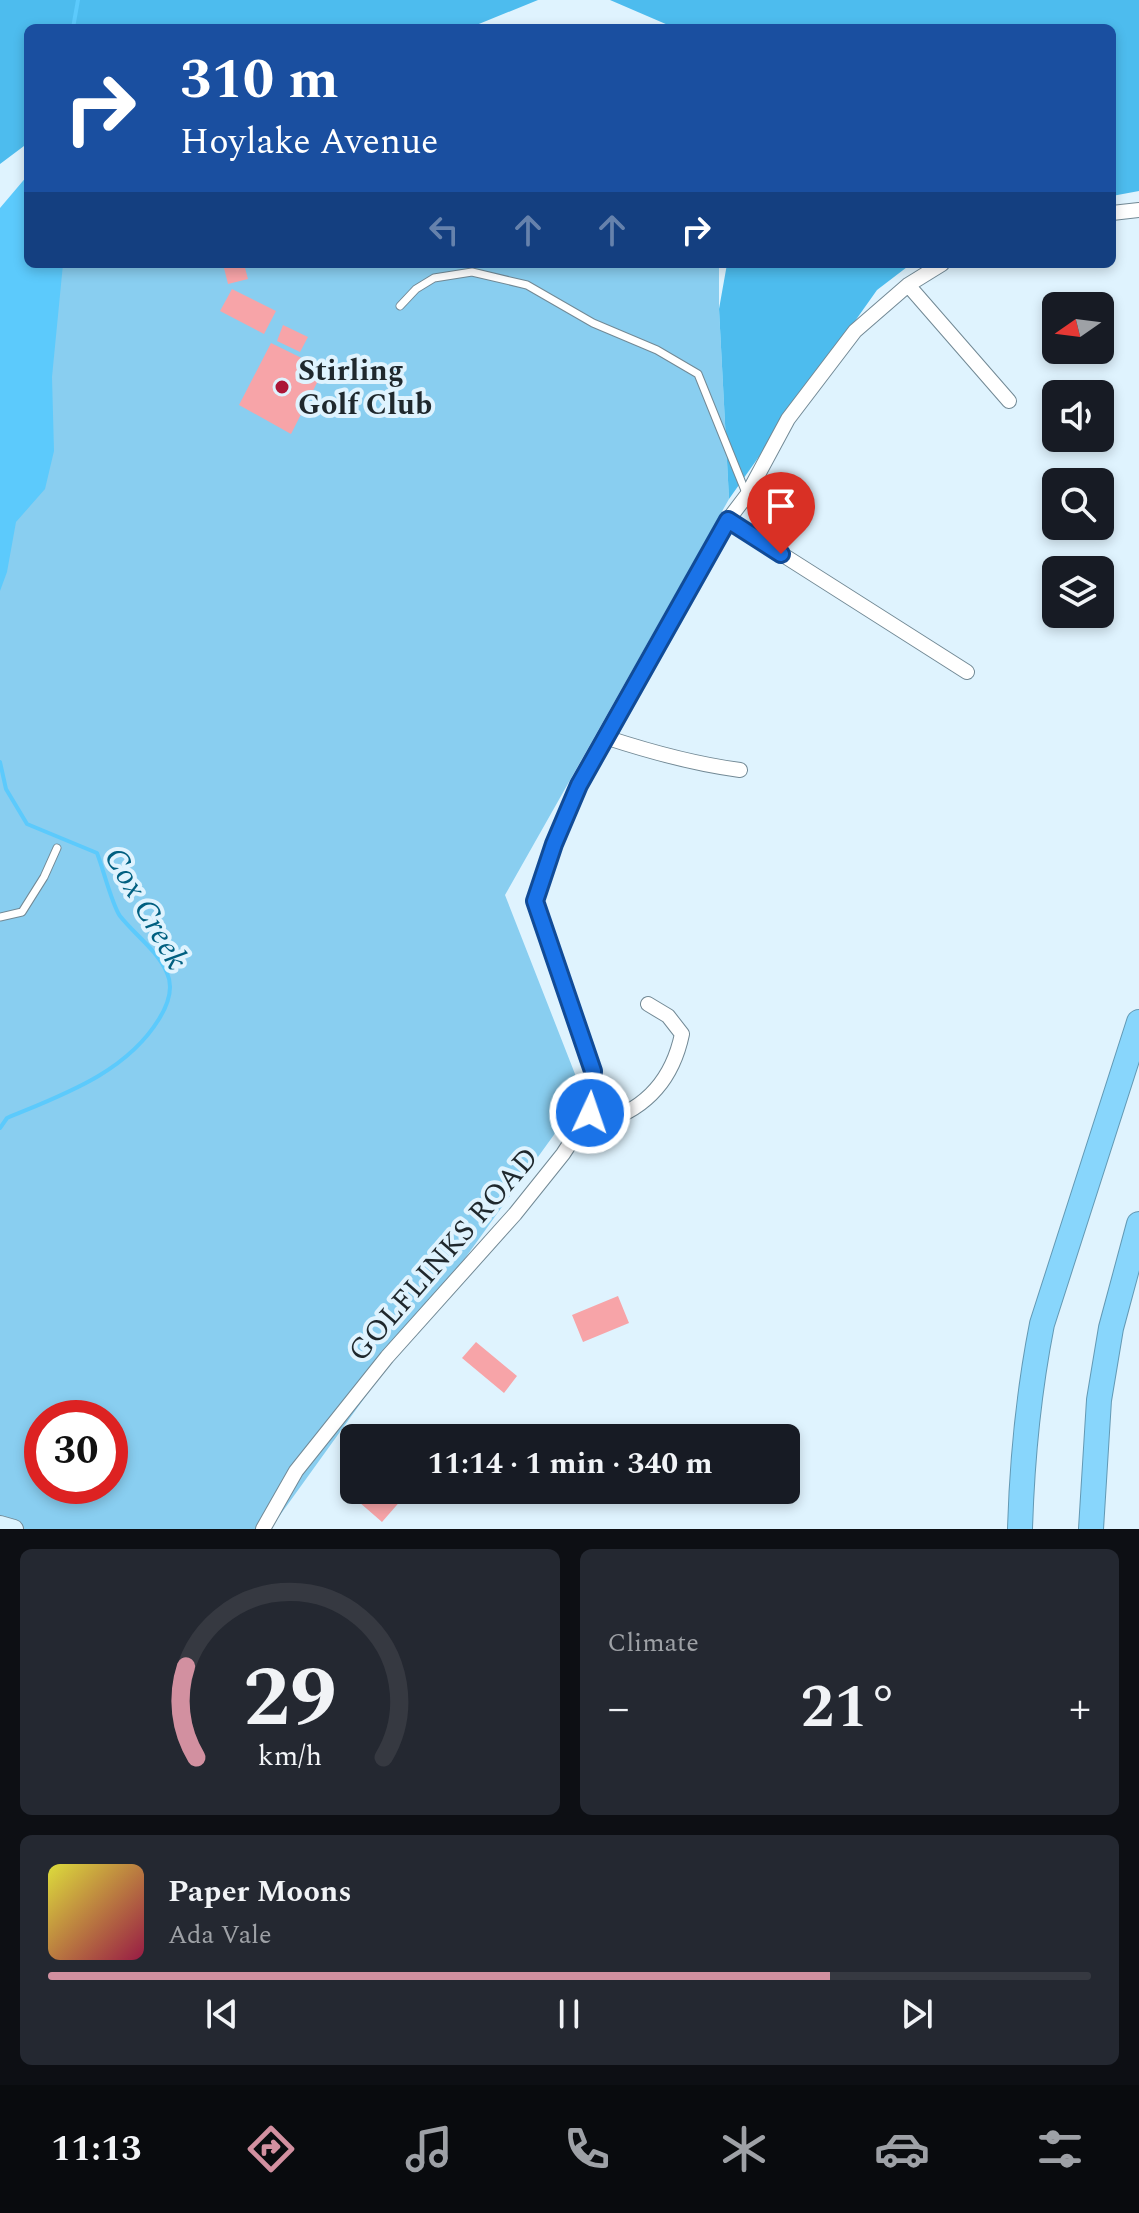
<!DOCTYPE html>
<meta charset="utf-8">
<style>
:root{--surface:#171b24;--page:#242831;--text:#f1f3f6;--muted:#9ea1a6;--line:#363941;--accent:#d290a0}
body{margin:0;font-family:Spectral,serif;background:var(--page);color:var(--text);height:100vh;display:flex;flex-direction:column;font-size:30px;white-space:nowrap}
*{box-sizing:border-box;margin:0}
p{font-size:26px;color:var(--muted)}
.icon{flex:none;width:44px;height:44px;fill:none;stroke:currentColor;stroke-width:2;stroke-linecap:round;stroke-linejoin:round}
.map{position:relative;height:1529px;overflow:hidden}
.sheet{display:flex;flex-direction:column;gap:20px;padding:20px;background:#0d0f14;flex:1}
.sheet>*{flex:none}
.banner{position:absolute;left:24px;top:24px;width:1092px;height:244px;border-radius:12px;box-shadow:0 4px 12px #0003;background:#1a4fa0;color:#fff;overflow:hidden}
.needle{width:52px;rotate:256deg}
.tools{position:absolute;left:1042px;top:292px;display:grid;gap:16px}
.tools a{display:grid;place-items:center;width:72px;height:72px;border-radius:12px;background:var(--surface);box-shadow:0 4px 12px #0003;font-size:40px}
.speed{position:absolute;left:24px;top:1400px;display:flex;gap:16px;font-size:40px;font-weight:700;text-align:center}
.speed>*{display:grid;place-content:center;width:104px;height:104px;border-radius:50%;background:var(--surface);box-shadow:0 4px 12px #0003;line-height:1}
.speed .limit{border:12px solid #d22;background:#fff;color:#111}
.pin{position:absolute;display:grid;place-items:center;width:68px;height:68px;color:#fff;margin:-82px -34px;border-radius:50% 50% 50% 0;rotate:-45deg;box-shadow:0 0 8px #0007}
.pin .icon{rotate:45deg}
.me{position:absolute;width:88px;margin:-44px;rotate:3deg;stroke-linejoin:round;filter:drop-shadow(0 0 6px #0008)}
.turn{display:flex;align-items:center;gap:28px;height:168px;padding:0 24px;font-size:36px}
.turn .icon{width:104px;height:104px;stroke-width:2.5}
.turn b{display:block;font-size:56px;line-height:68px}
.lanes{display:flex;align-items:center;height:76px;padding:0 24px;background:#0003;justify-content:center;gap:40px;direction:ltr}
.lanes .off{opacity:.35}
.big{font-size:60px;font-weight:700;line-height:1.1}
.sheet .card{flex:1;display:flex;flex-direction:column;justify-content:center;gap:12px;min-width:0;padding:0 28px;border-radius:12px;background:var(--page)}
.sheet .dial{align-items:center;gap:0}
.dial svg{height:208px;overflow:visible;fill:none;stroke:var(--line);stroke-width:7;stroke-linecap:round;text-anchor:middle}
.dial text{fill:var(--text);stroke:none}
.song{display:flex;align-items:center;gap:24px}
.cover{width:96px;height:96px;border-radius:12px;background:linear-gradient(135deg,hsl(60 70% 55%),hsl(340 70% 35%))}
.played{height:8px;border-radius:4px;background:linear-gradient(90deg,var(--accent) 75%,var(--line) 75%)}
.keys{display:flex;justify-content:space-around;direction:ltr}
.heat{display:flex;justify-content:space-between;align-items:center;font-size:44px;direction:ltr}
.sheet .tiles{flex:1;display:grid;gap:20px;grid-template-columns:1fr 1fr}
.card:last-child{grid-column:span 2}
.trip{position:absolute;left:340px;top:1424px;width:460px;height:80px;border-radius:12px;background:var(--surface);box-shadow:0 4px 12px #0003;font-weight:700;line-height:80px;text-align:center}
.tab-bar{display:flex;height:128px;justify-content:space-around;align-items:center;background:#090b0e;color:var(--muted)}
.tab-bar .icon{width:56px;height:56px}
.tab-bar .selected{color:var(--accent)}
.tab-bar b{font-size:36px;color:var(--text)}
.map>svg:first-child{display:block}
</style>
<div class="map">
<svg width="1139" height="1529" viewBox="0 0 1139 1529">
<rect width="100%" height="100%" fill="#dff3fe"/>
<path fill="#89cef0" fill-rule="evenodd" d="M 0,218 L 28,264 L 719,264 L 719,309 L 729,499 L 505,895 L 575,1074 L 578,1090 L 574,1107 L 270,1529 L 14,1529 L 0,1525 ZM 42,1418 L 110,1418 L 110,1486 L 42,1486 Z"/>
<path fill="#4dbcee" d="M 0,0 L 538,0 L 469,28 L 28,28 L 28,143 L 0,164 Z
M 610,0 L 1139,0 L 1139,191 L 1112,196 L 1112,28 L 675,28 Z
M 727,264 L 911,264 L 877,290 L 729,499 L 719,309 Z"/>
<path fill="#5ccafc" d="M 28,175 L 28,264 L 63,264 L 52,377 L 54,451 L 45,489 L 16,522 L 7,572 L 0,591 L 0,208 Z"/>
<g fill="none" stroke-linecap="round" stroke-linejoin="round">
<path stroke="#5ccafc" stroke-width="4" d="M 73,28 L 78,0
M 0,762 L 6,789 L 27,824 L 97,853 C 103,868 112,905 120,916 C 135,935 157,950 167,973 C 174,988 167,1006 159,1019 C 126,1073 62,1095 7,1118 L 0,1128"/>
</g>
<path fill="#f7a4a8" d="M 223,264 L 244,264 L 248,279 L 228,284 Z
M 232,289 L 276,311 L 264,334 L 220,311 Z
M 283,325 L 308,337 L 300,352 L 277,341 Z
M 271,343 L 324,369 L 291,434 L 239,405 Z
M 618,1296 L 629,1323 L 583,1342 L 572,1315 Z
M 476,1342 L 517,1376 L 504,1393 L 462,1358 Z
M 370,1490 L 394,1490 L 403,1498 L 382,1522 L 359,1502 Z"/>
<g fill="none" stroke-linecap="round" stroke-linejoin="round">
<g stroke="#728995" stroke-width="9">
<path id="lane" d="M 400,306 L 416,289 L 434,278 L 472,272 L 527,285 L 593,323 L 657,350 L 698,374 L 746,493
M 0,917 L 22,912 L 44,877 L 57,848"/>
</g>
<g stroke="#728995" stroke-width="16">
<path id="street" d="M 1112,213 L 1139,210
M 908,285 L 1009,401
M 728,520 L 967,672
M 608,738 C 651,752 694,764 740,770
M 590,1113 L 605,1121 C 648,1108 673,1077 682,1034 L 668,1016 L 648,1004
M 263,1529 L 296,1471 L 387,1357 L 515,1214 L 563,1154 L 590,1113 L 593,1071 L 535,901 L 554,844 L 579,785 L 728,520 L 747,495 L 788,419 L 855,331 L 908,285 L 942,264"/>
</g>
<g stroke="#728995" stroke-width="20">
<path id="secondary" d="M 0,1525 L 14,1529"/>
</g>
<g stroke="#6399b4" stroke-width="26">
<path id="highway" d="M 1020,1529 C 1022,1461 1029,1390 1042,1324 L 1139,1022
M 1091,1529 L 1099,1400 L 1111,1328 L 1139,1224"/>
</g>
<use href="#lane" stroke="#fff" stroke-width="7"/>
<use href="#street" stroke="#fff" stroke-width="14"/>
<use href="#secondary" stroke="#dbf3fe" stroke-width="18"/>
<use href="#highway" stroke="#88d6fc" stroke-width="24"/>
</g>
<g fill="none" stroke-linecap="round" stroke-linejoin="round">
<g stroke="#114b97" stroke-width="20">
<path id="route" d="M 590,1113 L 593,1071 L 535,901 L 554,844 L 579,785 L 728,520 L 781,554"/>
</g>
<use href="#route" stroke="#1a73e8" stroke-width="14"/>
</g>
<circle fill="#ac1637" stroke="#dff3fe" stroke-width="3" cx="282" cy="387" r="8"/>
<g text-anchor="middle" stroke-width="8" stroke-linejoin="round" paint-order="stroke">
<g font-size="30" font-weight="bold" fill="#1f282d" stroke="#dff3fe" text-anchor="start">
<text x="298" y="380">Stirling<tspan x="298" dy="34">Golf Club</tspan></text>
</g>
<g font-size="30" fill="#1f282d" stroke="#dff3fe">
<text transform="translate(443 1254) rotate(-49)" y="10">GOLFLINKS ROAD</text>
</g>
<g font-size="32" font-style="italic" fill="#005f80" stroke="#dff3fe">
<text transform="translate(147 908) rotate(60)" y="11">Cox Creek</text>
</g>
</g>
</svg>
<div class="tools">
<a><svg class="needle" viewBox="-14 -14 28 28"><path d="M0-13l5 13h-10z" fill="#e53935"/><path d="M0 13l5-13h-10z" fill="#9ea1a6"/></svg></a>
<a><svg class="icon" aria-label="sound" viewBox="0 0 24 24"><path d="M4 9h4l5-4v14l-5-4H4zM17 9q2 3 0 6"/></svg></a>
<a><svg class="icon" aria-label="search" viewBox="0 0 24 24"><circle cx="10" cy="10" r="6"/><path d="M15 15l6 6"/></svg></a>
<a><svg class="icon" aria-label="layers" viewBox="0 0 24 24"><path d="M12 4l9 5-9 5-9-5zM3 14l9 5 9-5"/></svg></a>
</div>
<div class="speed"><div class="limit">30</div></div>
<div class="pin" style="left:781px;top:554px;background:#d93025"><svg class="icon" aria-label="arrive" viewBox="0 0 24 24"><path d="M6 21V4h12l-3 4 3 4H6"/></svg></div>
<svg class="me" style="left:590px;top:1113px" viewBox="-20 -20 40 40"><circle r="17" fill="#1a73e8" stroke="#fff" stroke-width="3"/><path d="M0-11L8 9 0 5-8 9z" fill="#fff"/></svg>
<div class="trip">11:14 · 1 min · 340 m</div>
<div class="banner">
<div class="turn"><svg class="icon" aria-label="right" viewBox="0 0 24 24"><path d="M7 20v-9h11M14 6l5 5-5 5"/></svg><div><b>310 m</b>Hoylake Avenue</div></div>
<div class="lanes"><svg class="icon off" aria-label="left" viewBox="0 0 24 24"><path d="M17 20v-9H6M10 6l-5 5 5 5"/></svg><svg class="icon off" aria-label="ahead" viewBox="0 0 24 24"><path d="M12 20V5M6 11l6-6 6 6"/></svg><svg class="icon off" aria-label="ahead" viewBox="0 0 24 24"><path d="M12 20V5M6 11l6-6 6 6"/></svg><svg class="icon" aria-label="right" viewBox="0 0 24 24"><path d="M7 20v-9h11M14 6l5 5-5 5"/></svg></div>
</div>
</div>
<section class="sheet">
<div class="tiles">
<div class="card dial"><svg viewBox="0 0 100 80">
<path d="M14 69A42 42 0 1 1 86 69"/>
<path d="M14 69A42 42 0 0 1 10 34" stroke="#d290a0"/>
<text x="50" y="56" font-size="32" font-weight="700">29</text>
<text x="50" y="72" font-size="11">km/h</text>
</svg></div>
<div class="card"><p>Climate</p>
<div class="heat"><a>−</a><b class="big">21°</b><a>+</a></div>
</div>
<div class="card">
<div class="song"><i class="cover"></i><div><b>Paper Moons</b><p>Ada Vale</p></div></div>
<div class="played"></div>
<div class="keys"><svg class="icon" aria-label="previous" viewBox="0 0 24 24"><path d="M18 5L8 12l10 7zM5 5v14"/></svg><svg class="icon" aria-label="pause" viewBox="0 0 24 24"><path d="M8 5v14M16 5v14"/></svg><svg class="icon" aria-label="next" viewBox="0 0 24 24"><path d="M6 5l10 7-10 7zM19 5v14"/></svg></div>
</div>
</div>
</section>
<nav class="tab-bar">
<b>11:13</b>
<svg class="icon selected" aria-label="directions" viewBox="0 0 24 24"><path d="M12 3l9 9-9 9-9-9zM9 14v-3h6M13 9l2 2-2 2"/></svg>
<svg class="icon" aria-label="music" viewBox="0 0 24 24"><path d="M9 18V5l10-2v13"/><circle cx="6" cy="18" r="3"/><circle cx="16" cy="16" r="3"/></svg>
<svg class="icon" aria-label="phone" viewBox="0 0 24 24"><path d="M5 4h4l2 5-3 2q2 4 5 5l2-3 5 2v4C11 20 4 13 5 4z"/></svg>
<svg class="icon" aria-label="climate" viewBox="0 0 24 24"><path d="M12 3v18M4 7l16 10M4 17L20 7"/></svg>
<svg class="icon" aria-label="car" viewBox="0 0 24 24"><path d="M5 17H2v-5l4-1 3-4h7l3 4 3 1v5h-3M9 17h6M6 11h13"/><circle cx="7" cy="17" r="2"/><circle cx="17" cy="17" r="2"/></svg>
<svg class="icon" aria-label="filters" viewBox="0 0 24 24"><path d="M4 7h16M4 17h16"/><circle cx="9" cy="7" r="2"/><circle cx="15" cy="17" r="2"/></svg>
</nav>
